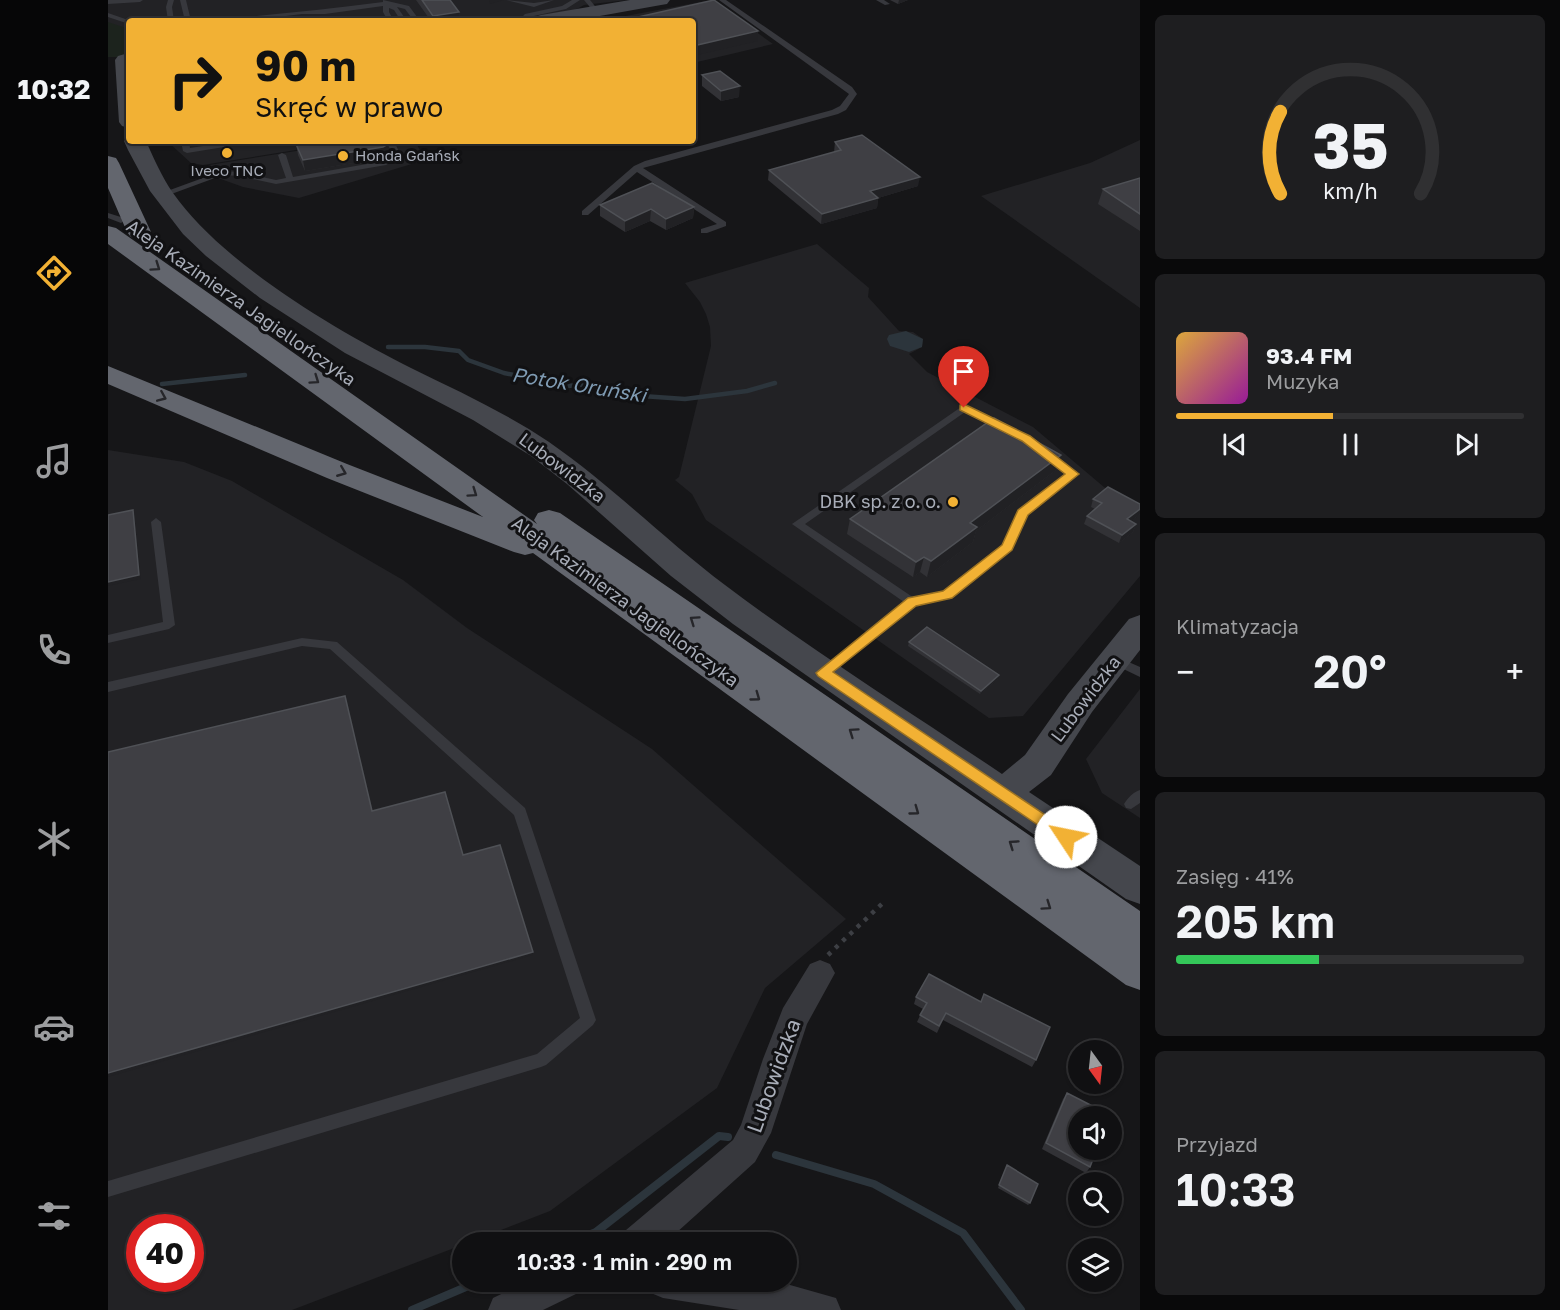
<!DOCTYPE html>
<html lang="pl">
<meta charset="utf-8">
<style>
:root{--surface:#101012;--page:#1e1e20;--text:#f1f3f6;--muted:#9c9d9f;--line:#303032;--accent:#f2b134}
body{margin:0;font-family:"Golos Text",sans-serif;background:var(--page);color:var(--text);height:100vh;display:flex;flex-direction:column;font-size:22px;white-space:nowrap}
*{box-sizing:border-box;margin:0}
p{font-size:20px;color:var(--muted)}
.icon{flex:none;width:33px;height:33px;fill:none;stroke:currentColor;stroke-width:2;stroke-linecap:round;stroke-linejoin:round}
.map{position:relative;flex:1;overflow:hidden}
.details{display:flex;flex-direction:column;gap:15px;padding:15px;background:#09090a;width:420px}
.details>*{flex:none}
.banner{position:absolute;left:18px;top:18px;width:570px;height:126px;border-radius:6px;box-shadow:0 2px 4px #0004,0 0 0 2px var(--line);background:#f2b134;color:#111;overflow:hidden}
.needle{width:39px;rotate:165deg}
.tools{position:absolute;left:960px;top:1040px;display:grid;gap:12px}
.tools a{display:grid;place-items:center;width:54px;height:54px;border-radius:50%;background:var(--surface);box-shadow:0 2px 4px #0004,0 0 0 2px var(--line);font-size:30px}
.speed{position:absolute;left:18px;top:1214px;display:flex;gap:12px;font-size:30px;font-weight:700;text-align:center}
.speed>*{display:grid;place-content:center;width:78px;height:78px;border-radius:50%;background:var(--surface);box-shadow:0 2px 4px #0004,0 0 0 2px var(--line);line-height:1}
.speed .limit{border:9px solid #d22;background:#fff;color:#111}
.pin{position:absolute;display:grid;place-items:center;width:51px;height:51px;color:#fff;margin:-62px -26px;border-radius:50% 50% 50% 0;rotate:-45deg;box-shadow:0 0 6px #0007}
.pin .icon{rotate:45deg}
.me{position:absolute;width:66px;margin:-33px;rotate:304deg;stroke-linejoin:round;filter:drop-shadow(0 0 4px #0008)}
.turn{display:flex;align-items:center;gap:21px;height:126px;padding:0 30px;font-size:27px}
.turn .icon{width:78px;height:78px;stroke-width:2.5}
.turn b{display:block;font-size:42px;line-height:51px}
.big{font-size:45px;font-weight:600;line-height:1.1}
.details .card{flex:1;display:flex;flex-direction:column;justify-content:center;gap:9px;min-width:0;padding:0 21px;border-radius:9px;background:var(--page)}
.details .dial{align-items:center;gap:0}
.dial svg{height:156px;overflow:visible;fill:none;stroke:var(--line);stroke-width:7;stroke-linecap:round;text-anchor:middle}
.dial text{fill:var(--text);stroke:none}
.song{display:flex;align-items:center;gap:18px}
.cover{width:72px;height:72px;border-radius:9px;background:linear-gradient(135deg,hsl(40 70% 55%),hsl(300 70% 35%))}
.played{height:6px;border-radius:3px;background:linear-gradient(90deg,var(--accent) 45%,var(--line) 45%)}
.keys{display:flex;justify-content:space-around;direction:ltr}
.heat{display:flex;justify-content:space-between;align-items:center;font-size:33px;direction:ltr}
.charge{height:9px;border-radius:4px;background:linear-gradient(90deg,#34c759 41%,var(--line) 0)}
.trip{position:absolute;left:344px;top:1232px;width:345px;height:60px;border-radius:30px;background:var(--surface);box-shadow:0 2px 4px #0004,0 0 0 2px var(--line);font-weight:600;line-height:60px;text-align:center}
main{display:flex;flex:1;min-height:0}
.tabs{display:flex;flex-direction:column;width:108px;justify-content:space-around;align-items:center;background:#060607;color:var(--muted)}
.tabs .icon{width:42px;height:42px}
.tabs .active{color:var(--accent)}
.tabs b{font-size:27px;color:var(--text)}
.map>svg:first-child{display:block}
</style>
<main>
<nav class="tabs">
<b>10:32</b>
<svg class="icon active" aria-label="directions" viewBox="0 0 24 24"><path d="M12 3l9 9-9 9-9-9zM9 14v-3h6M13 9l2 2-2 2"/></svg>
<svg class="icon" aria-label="music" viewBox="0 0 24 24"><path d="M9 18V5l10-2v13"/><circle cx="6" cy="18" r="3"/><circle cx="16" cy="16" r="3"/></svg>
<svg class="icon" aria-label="phone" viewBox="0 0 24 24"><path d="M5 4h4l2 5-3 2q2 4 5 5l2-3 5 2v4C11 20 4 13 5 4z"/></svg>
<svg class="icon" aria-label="climate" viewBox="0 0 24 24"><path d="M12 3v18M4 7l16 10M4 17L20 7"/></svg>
<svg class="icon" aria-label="car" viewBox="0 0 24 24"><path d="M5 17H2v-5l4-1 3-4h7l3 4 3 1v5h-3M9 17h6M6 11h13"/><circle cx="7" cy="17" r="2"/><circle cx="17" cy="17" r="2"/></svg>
<svg class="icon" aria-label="filters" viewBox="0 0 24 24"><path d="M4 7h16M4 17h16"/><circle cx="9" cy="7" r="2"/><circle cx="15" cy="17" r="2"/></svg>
</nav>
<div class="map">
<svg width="1032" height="1310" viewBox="0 0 1032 1310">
<rect width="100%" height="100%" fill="#161618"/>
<path fill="#222225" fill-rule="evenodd" d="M 0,0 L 519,0 L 476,5 L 467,10 L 396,21 L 21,21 L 21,52 L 0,55 Z
M 603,0 L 665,44 L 585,63 L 585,21 L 491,21 Z
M 1032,140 L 1032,308 L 873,196 L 982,163 Z
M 59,141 L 307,141 L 317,160 L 191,198 L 135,187 L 99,174 L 89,167 L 232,144 L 231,143 L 95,165 L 83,163 Z
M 709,244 L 761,288 L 760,297 L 791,331 L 805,332 L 815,339 L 814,347 L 801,354 L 819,372 L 925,427 L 1003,493 L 1032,514 L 1032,576 L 915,716 L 881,718 L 598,520 L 584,494 L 567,480 L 571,477 L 603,346 L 602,327 L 598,314 L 592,302 L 577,283 Z
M 0,450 L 76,462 L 124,481 L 295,580 L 359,628 L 544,749 L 738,919 L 657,988 L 609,1088 L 442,1211 L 362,1242 L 354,1242 L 354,1245 L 184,1310 L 0,1310 ZM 32,1227 L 82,1227 L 82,1278 L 32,1278 Z
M 1032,689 L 1032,818 L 994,793 L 978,759 Z"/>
<path fill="#1c231d" d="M 0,22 L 21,29 L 21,57 L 0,57 Z"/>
<path fill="#2c353c" d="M 798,331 L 815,339 L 814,347 L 801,352 L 782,346 L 779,339 L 781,335 Z"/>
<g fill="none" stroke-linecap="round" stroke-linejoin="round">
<path stroke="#2c353c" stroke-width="4.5" d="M 280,347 L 317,347 L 351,351 L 360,360 L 396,373 L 460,386 L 480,384 L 534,396 L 577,399 L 639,391 L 667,383
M 54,384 L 137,375"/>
<path stroke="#2c353c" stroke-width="8" d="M 668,1155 L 766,1184 L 855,1233 L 913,1310
M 463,1242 L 488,1232 L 611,1136 L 620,1137
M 304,1310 L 372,1281"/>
<path stroke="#3d3f44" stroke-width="4.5" stroke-dasharray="4 6" stroke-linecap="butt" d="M 720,955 L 778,900"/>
<path fill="#37383d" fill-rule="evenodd" d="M 0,0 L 35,0 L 32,2 L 0,4 Z
M 60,0 L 66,0 L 64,7 L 66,21 L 60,21 L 58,7 Z
M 72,0 L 78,0 L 83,21 L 77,21 Z
M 275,0 L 301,6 L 312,21 L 306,21 L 297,9 L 289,7 L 299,21 L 293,21 L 286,10 L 281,8 L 281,12 L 286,21 L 280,21 L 275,12 L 275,6 L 217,14 L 194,14 L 138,21 L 119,21 L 122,19 C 173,13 224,9 275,2 Z
M 398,0 L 426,3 L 446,0 L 426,7 Z
M 464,0 L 472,0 L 458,9 L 421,17 L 422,21 L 416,21 L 414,17 L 417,14 L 454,6 Z
M 476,0 L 482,0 L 491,11 L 490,12 L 486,12 Z
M 611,0 L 618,0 L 744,87 L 749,94 L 738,110 L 730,114 L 535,168 L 618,222 L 618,226 L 599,233 L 593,233 L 593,229 L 609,224 L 529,172 L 480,215 L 474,215 L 474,211 L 526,166 L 537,161 L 724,110 L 732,106 L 741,94 Z
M 768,0 L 776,0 L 782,4 L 777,5 Z
M 0,13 L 23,21 L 24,21 L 21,21 L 21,24 L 0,17 Z
M 73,141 L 81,141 L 82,148 L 127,141 L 145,141 L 141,143 L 79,153 L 75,151 Z
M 278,141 L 286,141 L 293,156 L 278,165 L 168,184 L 131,176 L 115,175 L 58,196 L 51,194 L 114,171 L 131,172 L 168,180 L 178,178 L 170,155 L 174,153 L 178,155 L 185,177 L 276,161 L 285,155 Z
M 0,213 L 16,218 L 17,220 L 13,223 L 0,218 Z
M 856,405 L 903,428 L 902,430 L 894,430 L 857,412 L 697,524 L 806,598 L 836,592 L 895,545 L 911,510 L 958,474 L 933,455 L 932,453 L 933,451 L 941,451 L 970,474 L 919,515 L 903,550 L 843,598 L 807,605 L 720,675 L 712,675 L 710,672 L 712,669 L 796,602 L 684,524 Z
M 48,518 L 53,522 L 67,625 L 61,629 L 0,643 L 0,635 L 55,622 L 43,522 Z
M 194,638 L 229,642 L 417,808 L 488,1020 L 485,1025 L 438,1065 L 433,1067 L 0,1197 L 0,1181 L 429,1054 L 472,1018 L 406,815 L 222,649 L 194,646 L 0,692 L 0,682 Z
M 1007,656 L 1032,667 L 1032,677 L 1003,663 L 1001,660 Z
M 1032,790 L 1032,803 L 1023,809 L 1018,808 L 1016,804 C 1020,798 1025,792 1032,790 Z"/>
<path fill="#37383d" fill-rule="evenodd" d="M 712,960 L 722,964 L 727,973 L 699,1024 L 663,1133 L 647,1162 L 558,1242 L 513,1242 L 518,1230 L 625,1140 L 633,1125 L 655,1059 L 675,1008 L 702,964 Z
M 420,1281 L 475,1281 L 470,1293 L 435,1310 L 380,1310 L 385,1298 Z
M 538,1281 L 668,1281 L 728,1298 L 733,1310 L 631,1310 L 555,1298 L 543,1293 Z"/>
<path fill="#45474d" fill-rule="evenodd" d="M 522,0 L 562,0 L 559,4 L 553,5 L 464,21 L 424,21 L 426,17 L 433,15 Z
M 17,54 L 21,55 L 21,128 L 14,126 L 11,122 L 7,60 L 10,56 Z
M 21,136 L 21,141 L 38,141 C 46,159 54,177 65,193 C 114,263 227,330 303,368 C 350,391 398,413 441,442 C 503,485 557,540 617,585 C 706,652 801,711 894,774 L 917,755 L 960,694 L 1021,619 L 1032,615 L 1032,650 L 984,712 L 943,775 L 921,792 L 1032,866 L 1032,904 L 1018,899 L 625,624 L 563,576 L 459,484 L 423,456 L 365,420 L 237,353 L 152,298 L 98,256 L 75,234 L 42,191 L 20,150 L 16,141 Z"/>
<path fill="#63666e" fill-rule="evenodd" d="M 0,156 L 8,158 L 11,163 L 43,232 L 39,237 L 31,239 L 23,237 L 19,232 L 0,188 Z
M 0,226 L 8,228 L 429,524 L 426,520 L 430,513 L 441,510 L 452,513 L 1032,911 L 1032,990 L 1018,985 L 425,553 L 417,555 L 406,552 L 219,478 L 0,384 L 0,366 L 239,464 L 375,517 L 0,244 Z"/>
</g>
<path fill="#323236" d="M 308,0 L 342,0 L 351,12 L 352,21 L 323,21 Z
M 782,0 L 800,0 L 790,4 Z
M 594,75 L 631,97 L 613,101 L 594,86 Z
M 727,142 L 810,186 L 770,198 L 769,208 L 713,224 L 660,180 L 661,170 L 726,152 Z
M 188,144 L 279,156 L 276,158 L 197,171 L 190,155 Z
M 1032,178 L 1032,231 L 990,204 L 995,189 Z
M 492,205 L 586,207 L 585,218 L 558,230 L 542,221 L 517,232 L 492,216 Z
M 953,455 L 948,470 L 868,531 L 865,542 L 819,577 L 812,572 L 805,577 L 739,534 L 742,519 Z
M 985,499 L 1032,504 L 1032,514 L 1023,521 L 1028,524 L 1025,532 L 1011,543 L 976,524 L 979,516 L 987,509 L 983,507 Z
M 801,642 L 890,679 L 872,694 L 800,646 Z
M 808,997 L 928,1060 L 924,1067 L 835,1020 L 829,1033 L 809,1022 L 815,1009 L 806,1004 Z
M 959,1093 L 982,1167 L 978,1173 L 934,1149 L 955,1099 Z
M 899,1165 L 922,1203 L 920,1205 L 890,1188 Z"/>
<path fill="#212124" d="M 381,0 L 396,0 L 382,4 Z
M 791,0 L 800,0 L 790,4 Z
M 351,12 L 352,21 L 325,21 L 325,16 Z
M 650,31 L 650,41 L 585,56 L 585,46 Z
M 632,86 L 631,97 L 613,101 L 613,91 Z
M 277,146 L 279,156 L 276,158 L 197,171 L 195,160 Z
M 812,177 L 810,186 L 760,201 L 762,191 Z
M 770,198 L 769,208 L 713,224 L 714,214 Z
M 586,207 L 585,218 L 558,230 L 558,219 Z
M 543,209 L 542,221 L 517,232 L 517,221 Z
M 953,455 L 948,470 L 868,531 L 865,542 L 819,577 L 823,561 L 862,523 Z
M 1032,509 L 1032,514 L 1016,527 L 1019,519 Z
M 25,510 L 26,514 L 33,579 L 0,586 L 0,582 Z
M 1028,524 L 1025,532 L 1011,543 L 1014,535 Z
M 816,557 L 812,572 L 805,577 L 808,562 Z
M 891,675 L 890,679 L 872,694 L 873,691 Z
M 425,952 L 425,955 L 0,1077 L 0,1073 Z"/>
<path fill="#3f3f44" stroke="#4f5156" stroke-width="1.5" d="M 314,0 L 342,0 L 351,12 L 325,16 Z
M 606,0 L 650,31 L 585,46 L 585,21 L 518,21 L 517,20 Z
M 612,71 L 632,86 L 613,91 L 594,75 Z
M 754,135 L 812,177 L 762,191 L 770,198 L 714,214 L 661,170 L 733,150 L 727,142 Z
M 208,141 L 275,141 L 277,146 L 275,147 L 195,160 L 188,144 Z
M 1032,178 L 1032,214 L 995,189 Z
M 544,183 L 586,207 L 558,219 L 543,209 L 517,221 L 492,205 Z
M 886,418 L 953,455 L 862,523 L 869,527 L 823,561 L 816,557 L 808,562 L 742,519 Z
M 1000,487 L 1032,504 L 1032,509 L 1019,519 L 1028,524 L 1014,535 L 979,516 L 994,503 L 985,499 Z
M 25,510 L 31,575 L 0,582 L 0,515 Z
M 819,627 L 891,675 L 873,691 L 801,642 Z
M 237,696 L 264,811 L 337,792 L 355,855 L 392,845 L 425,952 L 0,1073 L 0,752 Z
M 821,974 L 873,1002 L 876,994 L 942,1027 L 928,1060 L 838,1013 L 831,1026 L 812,1015 L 819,1003 L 808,997 Z
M 959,1093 L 1002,1115 L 970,1116 L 970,1149 L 989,1149 L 982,1167 L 938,1143 Z
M 899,1165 L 930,1184 L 922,1203 L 891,1185 Z"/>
<defs><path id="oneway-chevron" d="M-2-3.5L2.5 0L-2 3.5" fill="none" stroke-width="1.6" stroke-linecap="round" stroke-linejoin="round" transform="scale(1.5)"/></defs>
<g stroke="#26262a">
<use href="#oneway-chevron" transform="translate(48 267) rotate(35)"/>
<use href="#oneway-chevron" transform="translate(207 380) rotate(35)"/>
<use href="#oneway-chevron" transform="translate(54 397) rotate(23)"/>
<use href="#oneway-chevron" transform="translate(234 472) rotate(22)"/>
<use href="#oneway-chevron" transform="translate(365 493) rotate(35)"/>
<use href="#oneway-chevron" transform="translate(586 620) rotate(-145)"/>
<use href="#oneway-chevron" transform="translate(648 697) rotate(36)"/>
<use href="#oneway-chevron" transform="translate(745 732) rotate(-145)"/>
<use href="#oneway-chevron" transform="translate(807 811) rotate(36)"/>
<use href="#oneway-chevron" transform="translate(905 844) rotate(-145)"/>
<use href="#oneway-chevron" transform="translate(939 906) rotate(35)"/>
</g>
<path fill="#f2b134" stroke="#9d7322" stroke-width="1.5" d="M 856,404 L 922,436 L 971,474 L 920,515 L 904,550 L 844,598 L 808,606 L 725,672 L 964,833 L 966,837 L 964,842 L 958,844 L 710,676 L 708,673 L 800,598 L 835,591 L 894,545 L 910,510 L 957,474 L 914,441 L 852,410 L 852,405 Z"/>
<g fill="#f2b134" stroke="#111113" stroke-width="2">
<circle cx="119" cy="153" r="6"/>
<circle cx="235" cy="156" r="6"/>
<circle cx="845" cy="502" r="6"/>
</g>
<g text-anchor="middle" stroke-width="6" stroke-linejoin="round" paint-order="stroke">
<g font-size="15" fill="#a8adb8" stroke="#111113" text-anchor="start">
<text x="247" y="161">Honda Gdańsk</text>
<text x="119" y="176" text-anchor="middle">Iveco TNC</text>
</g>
<g font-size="18" fill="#a8adb8" stroke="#111113">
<text transform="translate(133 303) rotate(35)" y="6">Aleja Kazimierza Jagiellończyka</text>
<text transform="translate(454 468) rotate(37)" y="6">Lubowidzka</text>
<text transform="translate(517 602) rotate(36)" y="6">Aleja Kazimierza Jagiellończyka</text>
<text transform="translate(978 699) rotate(-53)" y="6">Lubowidzka</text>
</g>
<g font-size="18" fill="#a8adb8" stroke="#111113" text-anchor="end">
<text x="833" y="508">DBK sp. z o. o.</text>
</g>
<g font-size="20" font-style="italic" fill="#7f9bb3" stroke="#111113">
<text transform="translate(471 385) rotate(9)" y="7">Potok Oruński</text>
</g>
<g font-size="21" fill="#a8adb8" stroke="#111113">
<text transform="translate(666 1076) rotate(-70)" y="7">Lubowidzka</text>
</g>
</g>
</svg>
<div class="tools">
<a><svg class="needle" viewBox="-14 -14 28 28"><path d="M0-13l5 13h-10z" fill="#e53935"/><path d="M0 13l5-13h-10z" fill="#9c9d9f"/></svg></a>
<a><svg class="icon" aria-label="sound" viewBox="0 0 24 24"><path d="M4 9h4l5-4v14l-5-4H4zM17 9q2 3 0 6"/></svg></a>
<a><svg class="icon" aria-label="search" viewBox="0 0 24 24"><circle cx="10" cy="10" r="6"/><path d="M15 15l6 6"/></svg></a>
<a><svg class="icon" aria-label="layers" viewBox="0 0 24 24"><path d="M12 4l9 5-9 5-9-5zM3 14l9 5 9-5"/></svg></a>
</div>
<div class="speed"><div class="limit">40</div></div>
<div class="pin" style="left:856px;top:408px;background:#d93025"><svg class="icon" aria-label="arrive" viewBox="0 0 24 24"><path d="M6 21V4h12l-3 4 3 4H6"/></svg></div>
<svg class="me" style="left:958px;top:837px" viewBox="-20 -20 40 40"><circle r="19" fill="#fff"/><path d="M0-13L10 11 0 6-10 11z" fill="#f2b134"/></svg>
<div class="trip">10:33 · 1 min · 290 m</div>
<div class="banner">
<div class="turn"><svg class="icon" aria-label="right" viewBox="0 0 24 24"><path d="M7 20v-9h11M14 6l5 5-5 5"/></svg><div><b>90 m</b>Skręć w prawo</div></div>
</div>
</div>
<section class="details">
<div class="card dial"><svg viewBox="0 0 100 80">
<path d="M14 69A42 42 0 1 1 86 69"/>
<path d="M14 69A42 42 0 0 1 14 27" stroke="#f2b134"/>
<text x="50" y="56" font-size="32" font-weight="700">35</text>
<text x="50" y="72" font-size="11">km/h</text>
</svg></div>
<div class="card">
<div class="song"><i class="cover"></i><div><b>93.4 FM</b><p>Muzyka</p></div></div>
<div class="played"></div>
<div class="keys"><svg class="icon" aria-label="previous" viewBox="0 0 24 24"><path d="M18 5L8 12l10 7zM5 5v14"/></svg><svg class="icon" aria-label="pause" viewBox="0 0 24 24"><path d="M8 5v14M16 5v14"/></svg><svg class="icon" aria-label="next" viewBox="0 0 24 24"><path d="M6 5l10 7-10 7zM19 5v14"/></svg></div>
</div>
<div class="card"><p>Klimatyzacja</p>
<div class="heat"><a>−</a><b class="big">20°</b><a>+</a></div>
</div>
<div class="card"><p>Zasięg · 41%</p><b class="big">205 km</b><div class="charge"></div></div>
<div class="card"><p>Przyjazd</p><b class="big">10:33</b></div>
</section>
</main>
